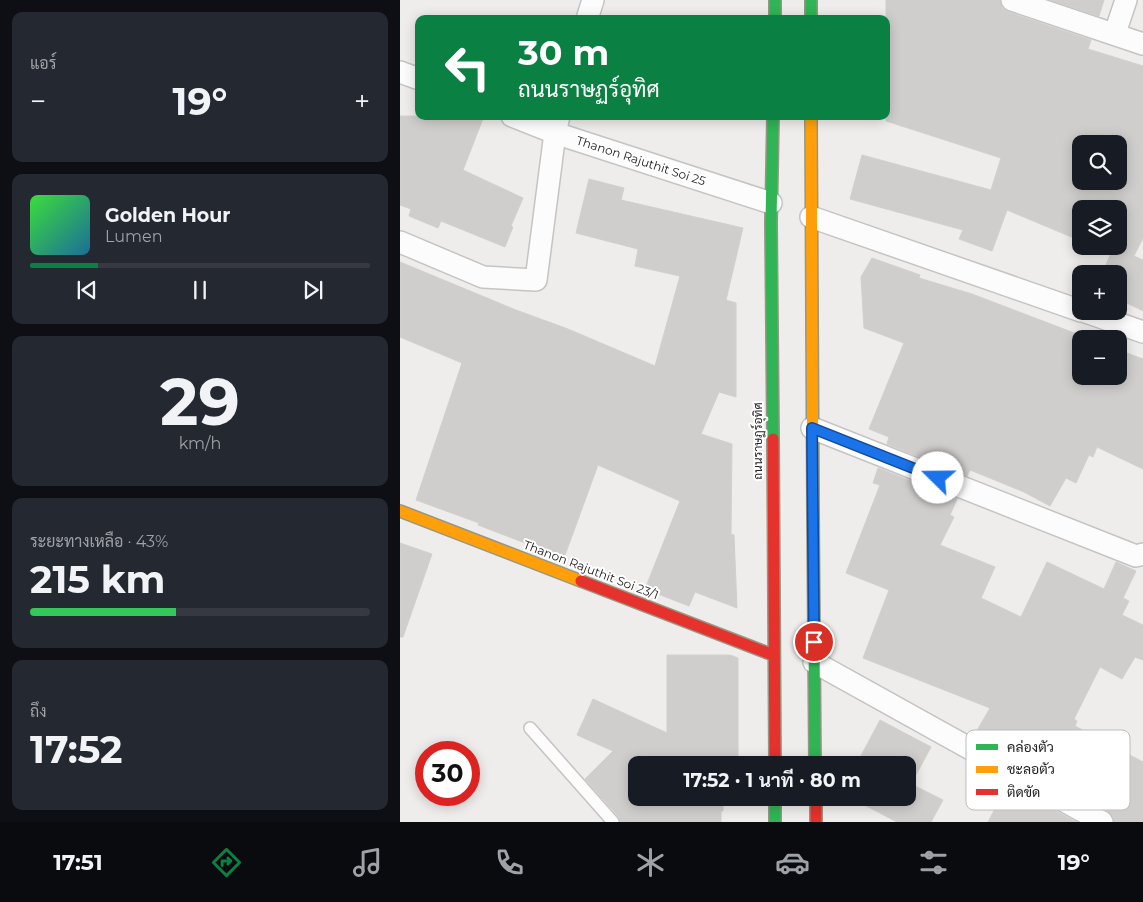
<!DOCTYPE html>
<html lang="th">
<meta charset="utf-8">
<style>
:root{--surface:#171b24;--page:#242831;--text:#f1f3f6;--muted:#9ea1a6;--line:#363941;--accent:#0b8043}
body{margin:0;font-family:Montserrat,Sarabun,sans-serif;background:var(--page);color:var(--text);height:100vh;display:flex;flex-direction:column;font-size:19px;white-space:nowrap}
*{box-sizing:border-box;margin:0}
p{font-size:16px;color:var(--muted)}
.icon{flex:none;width:28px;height:28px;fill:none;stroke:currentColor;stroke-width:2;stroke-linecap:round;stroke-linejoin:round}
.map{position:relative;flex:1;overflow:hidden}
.side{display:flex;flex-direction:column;gap:12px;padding:12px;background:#0d0f14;width:400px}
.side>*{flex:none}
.hud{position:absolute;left:15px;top:15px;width:475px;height:105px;border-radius:10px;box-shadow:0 2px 12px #0003;background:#0b8043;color:#fff;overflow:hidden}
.buttons{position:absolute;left:672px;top:135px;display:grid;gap:10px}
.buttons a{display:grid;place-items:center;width:55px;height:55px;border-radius:10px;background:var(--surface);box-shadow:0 2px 12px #0003;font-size:25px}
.speed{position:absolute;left:15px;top:741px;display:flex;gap:10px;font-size:25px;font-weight:700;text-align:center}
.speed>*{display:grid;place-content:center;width:65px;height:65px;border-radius:50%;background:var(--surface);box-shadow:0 2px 12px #0003;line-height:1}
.speed .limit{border:8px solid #d22;background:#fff;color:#111}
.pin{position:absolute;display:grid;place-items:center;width:42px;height:42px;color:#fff;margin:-21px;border:2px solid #fff;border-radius:50%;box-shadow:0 1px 5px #0007}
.me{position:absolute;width:55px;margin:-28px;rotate:292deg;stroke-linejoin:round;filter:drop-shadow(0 0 4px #0008)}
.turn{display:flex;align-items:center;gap:18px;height:105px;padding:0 20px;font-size:22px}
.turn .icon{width:65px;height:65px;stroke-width:2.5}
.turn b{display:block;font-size:35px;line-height:42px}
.big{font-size:38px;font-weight:700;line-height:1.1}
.side .widget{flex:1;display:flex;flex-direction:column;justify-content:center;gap:8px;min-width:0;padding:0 18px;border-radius:10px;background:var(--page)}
.side .dial{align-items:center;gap:0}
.dial b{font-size:65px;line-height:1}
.song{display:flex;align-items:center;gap:15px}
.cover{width:60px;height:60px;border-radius:8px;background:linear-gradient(135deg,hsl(120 70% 55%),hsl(200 70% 35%))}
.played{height:5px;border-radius:2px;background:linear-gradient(90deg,var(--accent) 20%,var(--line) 20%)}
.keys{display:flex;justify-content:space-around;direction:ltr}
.heat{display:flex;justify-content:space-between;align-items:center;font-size:28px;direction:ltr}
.charge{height:8px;border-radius:4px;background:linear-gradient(90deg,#34c759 43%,var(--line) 0)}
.trip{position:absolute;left:228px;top:756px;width:288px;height:50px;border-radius:10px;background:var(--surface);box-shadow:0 2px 12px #0003;font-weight:700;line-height:50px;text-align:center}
.menu{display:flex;height:80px;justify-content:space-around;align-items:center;background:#090b0e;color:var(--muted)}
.menu .icon{width:35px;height:35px}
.menu .selected{color:var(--accent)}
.menu b{font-size:22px;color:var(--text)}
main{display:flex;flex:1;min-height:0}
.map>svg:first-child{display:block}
</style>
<main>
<section class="side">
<div class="widget"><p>แอร์</p>
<div class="heat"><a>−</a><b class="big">19°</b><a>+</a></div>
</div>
<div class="widget">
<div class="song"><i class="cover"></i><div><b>Golden Hour</b><p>Lumen</p></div></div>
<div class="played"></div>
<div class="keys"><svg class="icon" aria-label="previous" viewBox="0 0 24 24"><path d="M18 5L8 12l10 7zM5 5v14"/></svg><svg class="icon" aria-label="pause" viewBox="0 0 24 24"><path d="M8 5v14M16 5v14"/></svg><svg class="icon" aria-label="next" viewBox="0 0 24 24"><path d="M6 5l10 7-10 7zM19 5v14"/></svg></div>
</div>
<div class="widget dial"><b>29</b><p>km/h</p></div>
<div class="widget"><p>ระยะทางเหลือ · 43%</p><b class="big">215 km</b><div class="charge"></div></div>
<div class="widget"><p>ถึง</p><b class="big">17:52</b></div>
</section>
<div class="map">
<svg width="743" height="822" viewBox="0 0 743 822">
<rect width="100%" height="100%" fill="#efedeb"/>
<path fill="#d0cecc" stroke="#d2cfcd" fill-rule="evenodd" d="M 486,0 L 600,0 L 602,8 L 608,12 L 691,40 L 688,49 L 743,66 L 743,238 L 734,256 L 743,260 L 743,311 L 719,299 L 719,273 L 705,267 L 711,253 L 695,246 L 719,246 L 719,209 L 681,209 L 681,241 L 607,210 L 592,251 L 559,239 L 563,230 L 450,199 L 462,155 L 591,190 L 601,158 L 486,121 ZM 681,144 L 719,144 L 719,181 L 681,181 Z
M 651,0 L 704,0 L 699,16 Z
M 0,116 L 84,116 L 63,170 L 123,198 L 111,226 L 113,227 L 105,247 L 41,221 L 38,228 L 9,216 L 11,209 L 0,205 Z
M 189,179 L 224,188 L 221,200 L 343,228 L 326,300 L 336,303 L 336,397 L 319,392 L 301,434 L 332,444 L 331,534 L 334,535 L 337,608 L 295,592 L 289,606 L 245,589 L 280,501 L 198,465 L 164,558 L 78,525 L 79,523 L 16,500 L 62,363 L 0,337 L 0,262 L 116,310 L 168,329 L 255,366 L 280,276 L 235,266 L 238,249 L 176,233 Z
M 472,258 L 520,275 L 519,278 L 572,294 L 690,339 L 681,339 L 681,376 L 719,376 L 719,350 L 743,359 L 743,469 L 697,447 L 693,457 L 689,455 L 676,483 L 666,478 L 650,506 L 624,492 L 570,470 L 567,476 L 487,444 L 489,437 L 469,429 L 504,343 L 464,328 L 461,277 Z
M 478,468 L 557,499 L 550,515 L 554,517 L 540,545 L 595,567 L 581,598 L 621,617 L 647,562 L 704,589 L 716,562 L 736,571 L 723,598 L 729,601 L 722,615 L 743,625 L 743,660 L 735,657 L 722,679 L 700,667 L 674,719 L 677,721 L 675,726 L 743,762 L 743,822 L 714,822 L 713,816 L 708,811 L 629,767 L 631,764 L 575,734 L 590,708 L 463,658 L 489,590 L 446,573 L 480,485 L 473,483 Z
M 0,543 L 32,554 L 3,637 L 0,637 Z
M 267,655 L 330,655 L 338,658 L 338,765 L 236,765 L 236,798 L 323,798 L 323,811 L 321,811 L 321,822 L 220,822 L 219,817 L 185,779 L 213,751 L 177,735 L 193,699 L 267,733 Z
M 480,720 L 531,747 L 511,784 L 543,800 L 531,822 L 497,822 L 455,800 L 455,798 L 506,798 L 506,765 L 456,765 Z
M 618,790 L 676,822 L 588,822 L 602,795 L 612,801 Z"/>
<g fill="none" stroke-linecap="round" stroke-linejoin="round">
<g stroke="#c5c4c3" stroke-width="14">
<path id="lane" d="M 130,728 L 213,822"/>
</g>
<g stroke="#c5c4c3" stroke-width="24">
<path id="street" d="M 612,0 L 743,44
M 187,19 L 193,0
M 715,33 L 726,0
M 0,72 L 19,79
M 112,116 L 155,133 L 371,203
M 411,217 L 681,311
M 0,242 L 83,277 L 136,280 L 155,133 L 159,116
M 683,311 L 743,332
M 412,428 L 736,556 L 743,554
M 414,662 L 702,822"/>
</g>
<g stroke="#969784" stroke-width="14">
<path id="fast" d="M 375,0 L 375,19
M 411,0 L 411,19
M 373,439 L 371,222 L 373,116
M 413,514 L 415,765
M 375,798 L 375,822"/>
</g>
<g stroke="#969784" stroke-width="14">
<path id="slow" d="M 411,116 L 413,514
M 0,511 L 181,581"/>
</g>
<g stroke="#969784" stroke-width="14">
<path id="jam" d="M 373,439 L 375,765
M 181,581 L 373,655
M 416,798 L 416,822"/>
</g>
<use href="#lane" stroke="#fdfcfc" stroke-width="11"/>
<use href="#street" stroke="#fdfcfc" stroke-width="21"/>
<use href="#fast" stroke="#30b455" stroke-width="11"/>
<use href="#slow" stroke="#ff9f0a" stroke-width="11"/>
<use href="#jam" stroke="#e5322d" stroke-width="11"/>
</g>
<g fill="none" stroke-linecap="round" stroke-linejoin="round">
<g stroke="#114b97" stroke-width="12">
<path id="route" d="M 414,642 L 412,428 L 538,478"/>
</g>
<use href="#route" stroke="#1a73e8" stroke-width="9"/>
</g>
<g text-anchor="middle" stroke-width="4" stroke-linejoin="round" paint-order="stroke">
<g font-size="12" fill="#222" stroke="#fff">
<text transform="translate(241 161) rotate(18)" y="4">Thanon Rajuthit Soi 25</text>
<text transform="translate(358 441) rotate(-90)" y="4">ถนนราษฏร์อุทิศ</text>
<text transform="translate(191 570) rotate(21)" y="4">Thanon Rajuthit Soi 23/1</text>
</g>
</g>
<rect x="566" y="730" width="164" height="80" rx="8" fill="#fff" stroke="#bdbdbd" stroke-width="1"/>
<rect x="576" y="744" width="22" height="6" fill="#30b455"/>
<rect x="576" y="766" width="22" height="7" fill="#ff9f0a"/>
<rect x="576" y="789" width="22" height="6" fill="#e5322d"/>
<g font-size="14" fill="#222">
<text x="607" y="752">คล่องตัว</text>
<text x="607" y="774">ชะลอตัว</text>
<text x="607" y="797">ติดขัด</text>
</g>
</svg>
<div class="buttons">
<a><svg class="icon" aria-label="search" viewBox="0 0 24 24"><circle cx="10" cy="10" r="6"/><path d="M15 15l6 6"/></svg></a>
<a><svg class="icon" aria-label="layers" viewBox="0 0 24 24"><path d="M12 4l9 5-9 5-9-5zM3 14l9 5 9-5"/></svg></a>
<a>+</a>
<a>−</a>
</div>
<div class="speed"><div class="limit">30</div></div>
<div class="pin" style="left:414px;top:642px;background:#d93025"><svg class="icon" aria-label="arrive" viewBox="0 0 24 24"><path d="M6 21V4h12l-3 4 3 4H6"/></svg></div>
<svg class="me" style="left:538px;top:478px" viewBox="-20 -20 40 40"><circle r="19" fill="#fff"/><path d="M0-13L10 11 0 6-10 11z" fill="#1a73e8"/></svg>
<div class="trip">17:52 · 1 นาที · 80 m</div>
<div class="hud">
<div class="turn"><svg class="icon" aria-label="left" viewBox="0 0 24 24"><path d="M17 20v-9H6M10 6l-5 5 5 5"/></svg><div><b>30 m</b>ถนนราษฏร์อุทิศ</div></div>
</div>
</div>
</main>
<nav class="menu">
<b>17:51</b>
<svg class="icon selected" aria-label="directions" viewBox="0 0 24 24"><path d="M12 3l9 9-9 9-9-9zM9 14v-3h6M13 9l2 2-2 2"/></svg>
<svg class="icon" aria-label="music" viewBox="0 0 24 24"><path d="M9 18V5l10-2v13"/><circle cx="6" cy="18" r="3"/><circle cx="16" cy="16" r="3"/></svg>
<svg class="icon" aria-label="phone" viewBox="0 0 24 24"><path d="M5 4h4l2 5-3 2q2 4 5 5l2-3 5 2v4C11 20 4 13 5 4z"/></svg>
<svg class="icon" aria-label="climate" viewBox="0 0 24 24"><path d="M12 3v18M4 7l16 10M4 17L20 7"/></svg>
<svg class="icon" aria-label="car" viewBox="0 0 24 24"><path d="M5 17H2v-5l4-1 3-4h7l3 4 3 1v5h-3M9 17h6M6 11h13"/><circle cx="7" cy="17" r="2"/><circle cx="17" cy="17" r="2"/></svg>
<svg class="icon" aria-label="filters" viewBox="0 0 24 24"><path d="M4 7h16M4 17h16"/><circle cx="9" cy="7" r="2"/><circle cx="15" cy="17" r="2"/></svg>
<b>19°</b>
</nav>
